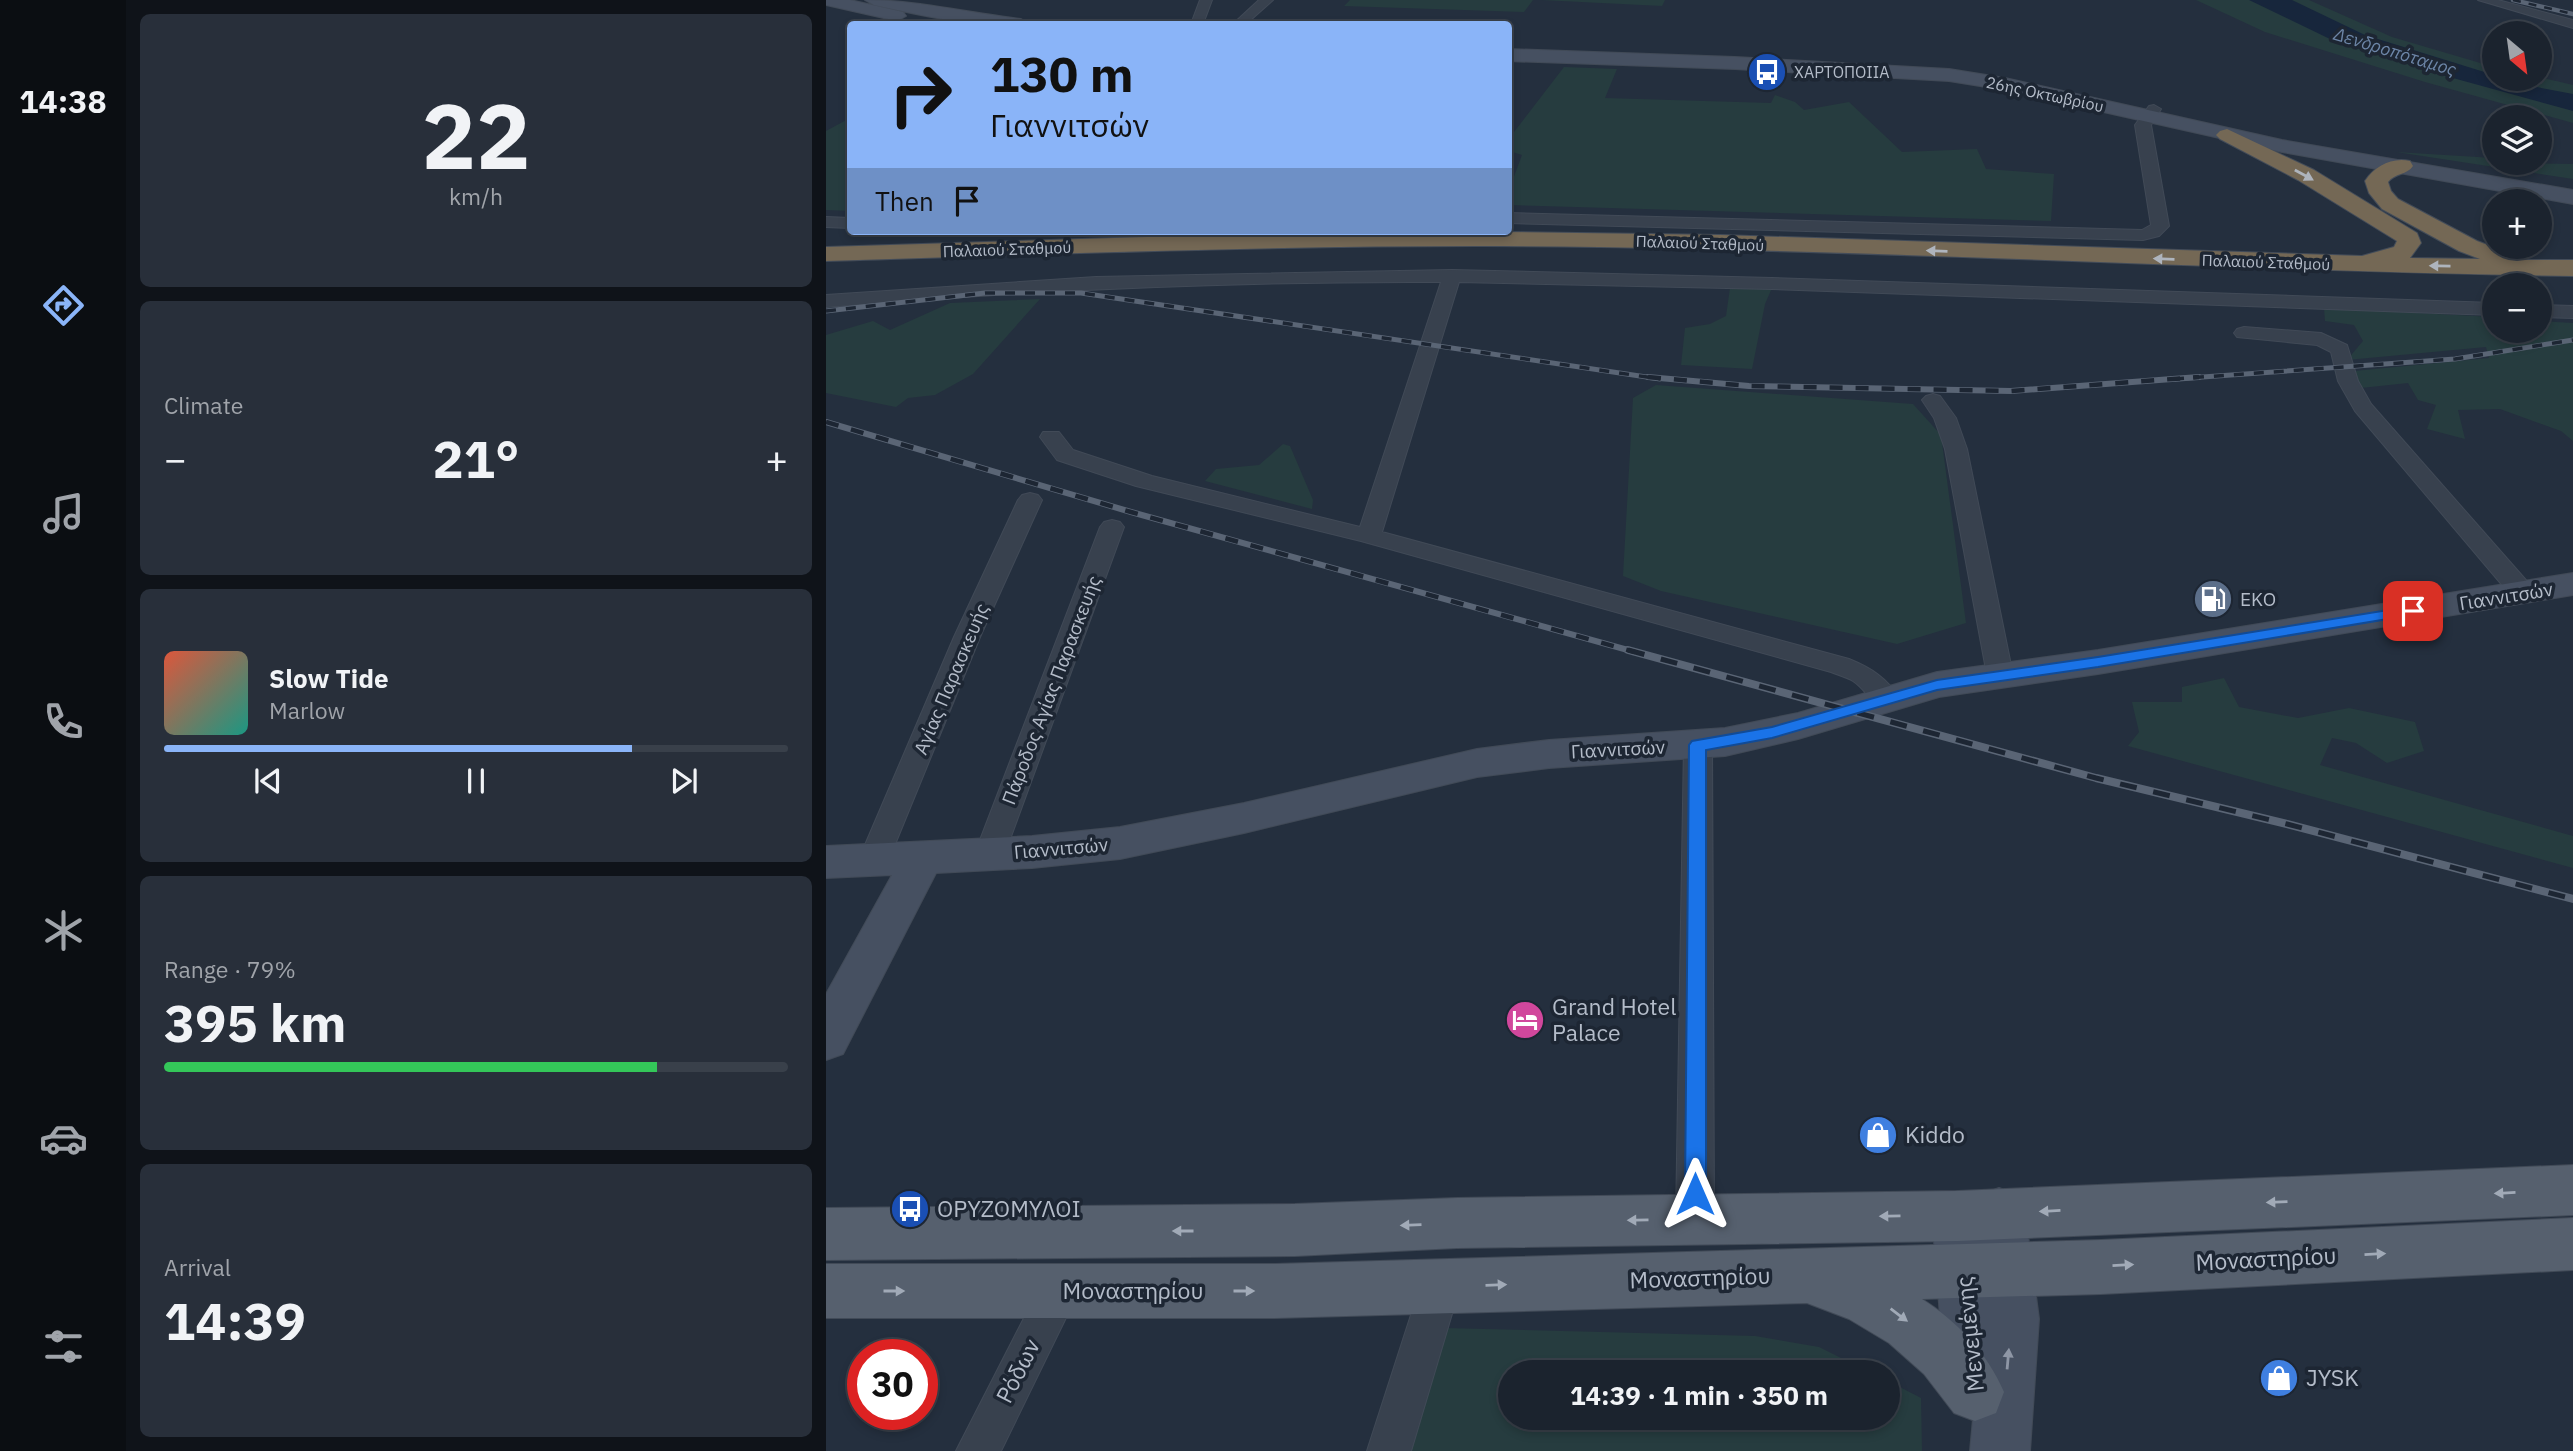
<!DOCTYPE html>
<meta charset="utf-8">
<style>
:root{--surface:#1b232e;--page:#282f3a;--text:#f1f3f6;--muted:#a0a4aa;--line:#39404a;--accent:#8ab4f8}
body{margin:0;font-family:"IBM Plex Sans",sans-serif;background:var(--page);color:var(--text);height:100vh;display:flex;flex-direction:column;font-size:26px;white-space:nowrap}
*{box-sizing:border-box;margin:0}
p{font-size:23px;color:var(--muted)}
.icon{flex:none;width:38px;height:38px;fill:none;stroke:currentColor;stroke-width:2;stroke-linecap:round;stroke-linejoin:round}
.map{position:relative;flex:1;overflow:hidden}
.drawer{display:flex;flex-direction:column;gap:14px;padding:14px;background:#0f1319;width:700px}
.drawer>*{flex:none}
.guide{position:absolute;left:21px;top:21px;width:665px;height:214px;border-radius:7px;box-shadow:0 4px 10px #0003,0 0 0 2px var(--line);background:#8ab4f8;color:#111;overflow:hidden}
.needle{width:46px;rotate:151deg}
.controls{position:absolute;left:1656px;top:21px;display:grid;gap:14px}
.controls a{display:grid;place-items:center;width:70px;height:70px;border-radius:50%;background:var(--surface);box-shadow:0 4px 10px #0003,0 0 0 2px var(--line);font-size:35px}
.speed{position:absolute;left:21px;top:1339px;display:flex;gap:14px;font-size:35px;font-weight:700;text-align:center}
.speed>*{display:grid;place-content:center;width:91px;height:91px;border-radius:50%;background:var(--surface);box-shadow:0 4px 10px #0003,0 0 0 2px var(--line);line-height:1}
.speed .limit{border:10px solid #d22;background:#fff;color:#111}
.pin{position:absolute;display:grid;place-items:center;width:60px;height:60px;color:#fff;margin:-30px;border-radius:14px;box-shadow:0 4px 10px #0006}
.me{position:absolute;width:77px;margin:-38px;rotate:0deg;stroke-linejoin:round;filter:drop-shadow(0 0 5px #0008)}
.turn{display:flex;align-items:center;gap:24px;height:147px;padding:0 28px;font-size:32px}
.turn .icon{width:91px;height:91px;stroke-width:2.5}
.turn b{display:block;font-size:49px;line-height:60px}
.then{display:flex;align-items:center;height:66px;padding:0 28px;background:#0003;gap:14px;font-size:26px}
.big{font-size:52px;font-weight:700;line-height:1.1}
.drawer .tile{flex:1;display:flex;flex-direction:column;justify-content:center;gap:10px;min-width:0;padding:0 24px;border-radius:10px;background:var(--page)}
.drawer .dial{align-items:center;gap:0}
.dial b{font-size:91px;line-height:1}
.song{display:flex;align-items:center;gap:21px}
.cover{width:84px;height:84px;border-radius:10px;background:linear-gradient(135deg,hsl(10 70% 55%),hsl(170 70% 35%))}
.played{height:7px;border-radius:4px;background:linear-gradient(90deg,var(--accent) 75%,var(--line) 75%)}
.keys{display:flex;justify-content:space-around;direction:ltr}
.heat{display:flex;justify-content:space-between;align-items:center;font-size:38px;direction:ltr}
.charge{height:10px;border-radius:5px;background:linear-gradient(90deg,#34c759 79%,var(--line) 0)}
.trip{position:absolute;left:672px;top:1360px;width:402px;height:70px;border-radius:35px;background:var(--surface);box-shadow:0 4px 10px #0003,0 0 0 2px var(--line);font-weight:700;line-height:70px;text-align:center}
main{display:flex;flex:1;min-height:0}
.tab-bar{display:flex;flex-direction:column;width:126px;justify-content:space-around;align-items:center;background:#0b0e12;color:var(--muted)}
.tab-bar .icon{width:49px;height:49px}
.tab-bar .selected{color:var(--accent)}
.tab-bar b{font-size:32px;color:var(--text)}
.map>svg:first-child{display:block}
</style>
<main>
<nav class="tab-bar">
<b>14:38</b>
<svg class="icon selected" aria-label="directions" viewBox="0 0 24 24"><path d="M12 3l9 9-9 9-9-9zM9 14v-3h6M13 9l2 2-2 2"/></svg>
<svg class="icon" aria-label="music" viewBox="0 0 24 24"><path d="M9 18V5l10-2v13"/><circle cx="6" cy="18" r="3"/><circle cx="16" cy="16" r="3"/></svg>
<svg class="icon" aria-label="phone" viewBox="0 0 24 24"><path d="M5 4h4l2 5-3 2q2 4 5 5l2-3 5 2v4C11 20 4 13 5 4z"/></svg>
<svg class="icon" aria-label="climate" viewBox="0 0 24 24"><path d="M12 3v18M4 7l16 10M4 17L20 7"/></svg>
<svg class="icon" aria-label="car" viewBox="0 0 24 24"><path d="M5 17H2v-5l4-1 3-4h7l3 4 3 1v5h-3M9 17h6M6 11h13"/><circle cx="7" cy="17" r="2"/><circle cx="17" cy="17" r="2"/></svg>
<svg class="icon" aria-label="filters" viewBox="0 0 24 24"><path d="M4 7h16M4 17h16"/><circle cx="9" cy="7" r="2"/><circle cx="15" cy="17" r="2"/></svg>
</nav>
<section class="drawer">
<div class="tile dial"><b>22</b><p>km/h</p></div>
<div class="tile"><p>Climate</p>
<div class="heat"><a>−</a><b class="big">21°</b><a>+</a></div>
</div>
<div class="tile">
<div class="song"><i class="cover"></i><div><b>Slow Tide</b><p>Marlow</p></div></div>
<div class="played"></div>
<div class="keys"><svg class="icon" aria-label="previous" viewBox="0 0 24 24"><path d="M18 5L8 12l10 7zM5 5v14"/></svg><svg class="icon" aria-label="pause" viewBox="0 0 24 24"><path d="M8 5v14M16 5v14"/></svg><svg class="icon" aria-label="next" viewBox="0 0 24 24"><path d="M6 5l10 7-10 7zM19 5v14"/></svg></div>
</div>
<div class="tile"><p>Range · 79%</p><b class="big">395 km</b><div class="charge"></div></div>
<div class="tile"><p>Arrival</p><b class="big">14:39</b></div>
</section>
<div class="map">
<svg width="1747" height="1451" viewBox="0 0 1747 1451">
<rect width="100%" height="100%" fill="#242f3e"/>
<path fill="#263c3f" d="M 524,0 L 707,0 L 698,12 L 518,6 Z
M 715,0 L 839,0 L 836,6 Z
M 1370,0 L 1483,0 L 1566,37 L 1668,67 L 1668,79 L 1713,77 L 1747,85 L 1747,123 L 1599,82 L 1439,32 Z
M 738,67 L 791,69 L 779,98 L 945,103 L 949,95 L 969,102 L 978,110 L 1023,102 L 1076,152 L 1151,149 L 1160,169 L 1228,174 L 1225,221 L 683,205 L 683,190 L 696,155 L 683,151 L 683,132 L 688,132 Z
M 24,118 L 24,211 L 0,210 L 0,131 Z
M 1570,152 L 1668,158 L 1668,163 L 1747,164 L 1747,179 Z
M 904,288 L 946,288 L 939,304 L 926,369 L 855,365 L 859,328 L 884,324 L 900,316 Z
M 214,299 L 147,374 L 109,395 L 82,398 L 70,407 L 0,393 L 0,335 L 47,321 L 64,330 L 124,303 Z
M 1498,308 L 1668,317 L 1668,331 L 1713,331 L 1713,321 L 1747,323 L 1747,441 L 1735,431 L 1674,409 L 1632,410 L 1639,439 L 1601,429 L 1610,405 L 1592,400 L 1582,383 L 1535,388 L 1528,371 L 1663,358 L 1660,347 L 1521,360 L 1537,341 L 1528,325 L 1499,321 Z
M 830,385 L 1087,404 L 1115,435 L 1140,623 L 1071,644 L 835,591 L 797,576 L 807,398 Z
M 457,444 L 464,446 L 487,500 L 486,509 L 379,481 L 390,469 L 433,465 Z
M 1398,678 L 1413,707 L 1472,718 L 1523,708 L 1589,722 L 1598,751 L 1561,763 L 1530,743 L 1506,738 L 1494,765 L 1747,836 L 1747,868 L 1302,746 L 1313,732 L 1306,702 L 1356,702 L 1356,687 Z
M 618,1328 L 929,1336 L 993,1347 L 1043,1372 L 684,1372 L 684,1418 L 1062,1418 L 1062,1381 L 1095,1398 L 1096,1451 L 582,1451 Z"/>
<path fill="#17263c" d="M 1423,0 L 1466,0 L 1539,35 L 1668,75 L 1668,79 L 1747,94 L 1747,111 L 1616,75 L 1506,40 Z"/>
<g fill="none" stroke-linecap="round" stroke-linejoin="round">
<g stroke="#414a57" stroke-width="2">
<path id="street" d="M 374,0 L 386,0 L 377,24 L 365,24 Z
M 433,0 L 447,0 L 420,24 L 407,24 Z
M 1652,0 L 1672,0 L 1747,20 L 1747,28 Z
M 1328,105 L 1335,109 L 1325,125 L 1343,226 L 1333,236 L 1317,240 L 682,223 L 682,213 L 1316,230 L 1325,225 L 1309,125 L 1323,106 Z
M 0,217 L 24,218 L 24,228 L 0,227 Z
M 626,270 L 946,278 L 1668,303 L 1668,315 L 946,289 L 633,282 L 556,532 L 1023,659 C 1045,668 1061,678 1074,699 L 1070,706 C 1046,712 1044,692 1027,681 C 1021,677 1012,675 1005,672 L 535,541 L 310,486 L 231,460 L 214,437 L 217,432 L 233,432 L 247,450 L 326,476 L 534,527 L 615,282 C 409,281 205,290 0,307 L 0,295 L 270,277 Z
M 1713,305 L 1747,306 L 1747,318 L 1713,317 Z
M 1418,327 L 1495,333 L 1521,345 L 1532,381 L 1545,404 L 1706,587 L 1710,593 L 1706,599 L 1697,601 L 1688,599 L 1529,411 L 1512,381 L 1505,352 L 1491,345 L 1411,337 L 1408,333 L 1411,329 Z
M 1107,394 L 1114,396 L 1130,418 L 1141,449 L 1187,675 L 1184,681 L 1174,684 L 1164,681 L 1161,675 L 1119,449 L 1108,418 L 1096,400 L 1100,396 Z
M 204,493 L 212,495 L 216,500 L 154,637 L 63,859 L 59,867 L 48,871 L 37,867 L 33,859 L 128,637 L 192,500 L 196,495 Z
M 286,520 L 294,522 L 298,527 L 179,853 L 175,861 L 164,865 L 153,861 L 149,853 L 274,527 L 278,522 Z
M 872,735 L 882,738 L 886,745 L 888,1218 L 883,1231 L 869,1236 L 855,1231 L 850,1218 L 858,745 L 862,738 Z
M 614,1267 L 628,1273 L 634,1287 L 585,1451 L 541,1451 L 594,1287 L 600,1273 Z
M 233,1271 L 247,1277 L 253,1291 L 175,1451 L 130,1451 L 219,1277 Z"/>
</g>
<g stroke="#414a57" stroke-width="2">
<path id="secondary" d="M 0,0 L 24,0 L 77,12 L 80,16 L 71,21 L 0,5 Z
M 39,0 C 91,0 143,13 195,19 L 204,24 C 151,29 99,16 48,5 Z
M 682,49 L 909,57 L 1123,69 L 1179,78 L 1456,140 L 1747,190 L 1747,204 L 1456,152 L 1179,90 L 1123,81 L 909,69 L 682,61 Z
M 1747,573 L 1747,595 L 1272,674 L 1113,697 L 972,739 L 899,756 L 723,768 L 651,777 L 418,833 L 294,859 L 206,868 L 110,873 L 17,1054 L 0,1060 L 0,994 L 66,875 L 0,878 L 0,846 L 206,836 L 294,827 L 418,803 L 651,749 L 723,740 L 899,728 L 972,713 L 1111,672 L 1272,650 Z
M 1173,1188 L 1192,1195 L 1199,1213 L 1213,1319 L 1204,1451 L 1144,1451 L 1147,1419 L 1128,1412 L 1120,1391 L 1106,1216 L 1113,1198 L 1132,1191 L 1152,1201 L 1154,1195 Z"/>
</g>
<g stroke="#414a57" stroke-width="2">
<path id="primary" d="M 1747,1165 L 1747,1215 L 1132,1241 L 631,1248 L 469,1256 L 0,1260 L 0,1208 L 469,1204 L 631,1198 L 1132,1191 Z
M 1747,1218 L 1747,1270 L 1275,1294 L 1096,1299 C 1131,1321 1162,1354 1178,1392 L 1170,1413 L 1149,1421 L 1128,1413 L 1098,1374 L 1063,1343 L 1023,1319 L 981,1303 L 449,1318 L 0,1318 L 0,1264 L 449,1264 L 1275,1240 Z"/>
</g>
<g stroke="#434c59" stroke-width="2">
<path id="highway" d="M 1401,129 L 1488,170 L 1591,233 L 1595,243 L 1584,258 L 1654,259 L 1633,251 L 1556,209 L 1543,193 L 1539,181 C 1549,166 1566,157 1584,161 L 1587,166 C 1581,175 1569,173 1562,182 L 1565,191 L 1572,199 L 1651,241 L 1683,253 L 1685,260 L 1747,260 L 1747,276 C 1422,271 1098,252 773,247 C 515,243 257,253 0,261 L 0,247 L 386,235 L 676,232 L 895,235 L 1536,256 L 1568,247 L 1571,241 L 1472,180 L 1394,139 L 1390,135 L 1394,131 Z"/>
</g>
<use href="#street" fill="#38414e" fill-rule="evenodd"/>
<use href="#secondary" fill="#465061" fill-rule="evenodd"/>
<use href="#primary" fill="#56606e" fill-rule="evenodd"/>
<use href="#highway" fill="#746855" fill-rule="evenodd"/>
<g stroke="#5a6575" stroke-width="4.5">
<path id="rail-far3" d="M 1687,0 L 1747,14"/>
</g>
<g stroke="#5a6575" stroke-width="5">
<path id="rail-far2" d="M 0,311 L 159,293 L 255,293 L 834,379
M 1348,379 L 1629,359 L 1747,340"/>
</g>
<g stroke="#5a6575" stroke-width="6">
<path id="rail-far1" d="M 822,377 L 923,386 L 1185,391 L 1373,377
M 0,422 L 305,512 L 809,652"/>
</g>
<g stroke="#5a6575" stroke-width="8">
<path id="rail" d="M 802,650 L 1270,778 L 1461,824 L 1747,899"/>
</g>
<use href="#rail-far3" stroke="#1d2633" stroke-width="2.5" stroke-dasharray="8" stroke-linecap="butt"/>
<use href="#rail-far2" stroke="#1d2633" stroke-width="3.5" stroke-dasharray="10" stroke-linecap="butt"/>
<use href="#rail-far1" stroke="#1d2633" stroke-width="4.5" stroke-dasharray="13" stroke-linecap="butt"/>
<use href="#rail" stroke="#1d2633" stroke-width="5" stroke-dasharray="17" stroke-linecap="butt"/>
</g>
<defs><path id="oneway-solid" d="M-6-.8H1V-3.2L6.5 0L1 3.2V.8H-6Z" transform="scale(1.75)"/></defs>
<g fill="#aeb4bd">
<use href="#oneway-solid" transform="translate(1478 175) rotate(29)"/>
<use href="#oneway-solid" transform="translate(1111 251) rotate(-178)"/>
<use href="#oneway-solid" transform="translate(1338 259) rotate(-178)"/>
<use href="#oneway-solid" transform="translate(1614 266) rotate(-179)"/>
</g>
<g fill="#a1aab7">
<use href="#oneway-solid" transform="translate(1679 1193) rotate(177)"/>
<use href="#oneway-solid" transform="translate(1451 1202) rotate(178)"/>
<use href="#oneway-solid" transform="translate(1224 1211) rotate(177)"/>
<use href="#oneway-solid" transform="translate(1064 1216) rotate(179)"/>
<use href="#oneway-solid" transform="translate(812 1220) rotate(179)"/>
<use href="#oneway-solid" transform="translate(585 1225) rotate(178)"/>
<use href="#oneway-solid" transform="translate(357 1231) rotate(180)"/>
<use href="#oneway-solid" transform="translate(1549 1254) rotate(-3)"/>
<use href="#oneway-solid" transform="translate(1297 1265) rotate(-3)"/>
<use href="#oneway-solid" transform="translate(670 1285) rotate(-2)"/>
<use href="#oneway-solid" transform="translate(68 1291)"/>
<use href="#oneway-solid" transform="translate(418 1291)"/>
<use href="#oneway-solid" transform="translate(1073 1315) rotate(37)"/>
</g>
<use fill="#8e96a5" href="#oneway-solid" transform="translate(1182 1359) rotate(-85)"/>
<path fill="#1a73e8" stroke="#114b97" stroke-width="2" d="M 1587,606 L 1594,611 L 1592,614 L 1272,667 L 1111,690 L 946,738 L 880,750 L 880,1194 L 877,1202 L 869,1205 L 862,1202 L 859,1194 L 863,745 L 866,741 L 946,727 L 1111,680 L 1272,657 Z"/>
<defs>
<g id="bus-disc" transform="scale(2.0125)"><circle r="9.5" fill="#1a4fb4" stroke="#1d2633"/><path d="M-5-6H5V4H4V6H2V4H-2V6H-4V4H-5ZM-3.5-4V0h7V-4ZM-3.5 1.2v1.5H-2V1.2ZM2 1.2v1.5H3.5V1.2Z" fill="#fff"/></g>
<g id="fuel-disc" transform="scale(2.0125)"><circle r="9.5" fill="#5c6f8a" stroke="#1d2633"/><path d="M-5.5-6h7V0h2V4h1.3V-2.5L3-4.5l.8-.8L6-3V5H2.5V1h-1V6h-7ZM-4.2-4.7v3.2H.2V-4.7Z" fill="#fff"/></g>
<g id="hotel-disc" transform="scale(2.0125)"><circle r="9.5" fill="#d1479c" stroke="#1d2633"/><path d="M-6-4.5h1.5V1H6V5H4.5V3h-9V5H-6ZM-4 0a1.8 1.8 0 1 1 3.6 0ZM.5 0V-2.5h3Q6-2.5 6 0Z" fill="#fff"/></g>
<g id="shop-disc" transform="scale(2.0125)"><circle r="9.5" fill="#3f7fe0" stroke="#1d2633"/><path d="M-5-2.5h2.3a2.7 3.5 0 0 1 5.4 0H5L5.5 6h-11ZM-1.5-2.5h3a1.5 2.3 0 0 0-3 0Z" fill="#fff"/></g>
</defs>
<g fill-rule="evenodd">
<use href="#bus-disc" x="941" y="72"/>
<use href="#fuel-disc" x="1387" y="599"/>
<use href="#hotel-disc" x="699" y="1020"/>
<use href="#shop-disc" x="1052" y="1135"/>
<use href="#bus-disc" x="84" y="1209"/>
<use href="#shop-disc" x="1453" y="1378"/>
</g>
<g text-anchor="middle" stroke-width="7" stroke-linejoin="round" paint-order="stroke">
<g font-size="16" fill="#b4bcc9" stroke="#1d2633" text-anchor="start">
<text x="968" y="78">ΧΑΡΤΟΠΟΙΙΑ</text>
</g>
<g font-size="16" fill="#b4bcc9" stroke="#1d2633">
<text transform="translate(1219 94) rotate(12)" y="6">26ης Οκτωβρίου</text>
<text transform="translate(874 243) rotate(2)" y="6">Παλαιού Σταθμού</text>
<text transform="translate(181 249) rotate(-2)" y="6">Παλαιού Σταθμού</text>
<text transform="translate(1440 262) rotate(2)" y="6">Παλαιού Σταθμού</text>
</g>
<g font-size="18" font-style="italic" fill="#6d86a8" stroke="#1d2633">
<text transform="translate(1569 52) rotate(17)" y="6">Δενδροπόταμος</text>
</g>
<g font-size="19" fill="#b4bcc9" stroke="#1d2633">
<text transform="translate(1680 596) rotate(-9)" y="7">Γιαννιτσών</text>
<text transform="translate(125 679) rotate(-67)" y="7">Αγίας Παρασκευής</text>
<text transform="translate(225 690) rotate(-69)" y="7">Πάροδος Αγίας Παρασκευής</text>
<text transform="translate(792 749) rotate(-3)" y="7">Γιαννιτσών</text>
<text transform="translate(235 848) rotate(-5)" y="7">Γιαννιτσών</text>
</g>
<g font-size="19" fill="#b4bcc9" stroke="#1d2633" text-anchor="start">
<text x="1414" y="606">ΕΚΟ</text>
</g>
<g font-size="23" fill="#b4bcc9" stroke="#1d2633" text-anchor="start">
<text x="726" y="1015">Grand Hotel<tspan x="726" dy="26">Palace</tspan></text>
<text x="1079" y="1143">Kiddo</text>
<text x="111" y="1217">ΟΡΥΖΟΜΥΛΟΙ</text>
<text x="1480" y="1386">JYSK</text>
</g>
<g font-size="23" fill="#b4bcc9" stroke="#1d2633">
<text transform="translate(1440 1259) rotate(-3)" y="8">Μοναστηρίου</text>
<text transform="translate(874 1278) rotate(-2)" y="8">Μοναστηρίου</text>
<text x="307" y="1299">Μοναστηρίου</text>
<text transform="translate(1144 1334) rotate(-96)" y="8">Μενεμένης</text>
<text transform="translate(192 1371) rotate(-63)" y="8">Ρόδων</text>
</g>
</g>
</svg>
<div class="controls">
<a><svg class="needle" viewBox="-14 -14 28 28"><path d="M0-13l5 13h-10z" fill="#e53935"/><path d="M0 13l5-13h-10z" fill="#a0a4aa"/></svg></a>
<a><svg class="icon" aria-label="layers" viewBox="0 0 24 24"><path d="M12 4l9 5-9 5-9-5zM3 14l9 5 9-5"/></svg></a>
<a>+</a>
<a>−</a>
</div>
<div class="speed"><div class="limit">30</div></div>
<div class="pin" style="left:1587px;top:611px;background:#d93025"><svg class="icon" aria-label="arrive" viewBox="0 0 24 24"><path d="M6 21V4h12l-3 4 3 4H6"/></svg></div>
<svg class="me" style="left:869px;top:1194px" viewBox="-20 -20 40 40"><path d="M0-17L14 15 0 8-14 15z" fill="#1a73e8" stroke="#fff" stroke-width="4"/></svg>
<div class="trip">14:39 · 1 min · 350 m</div>
<div class="guide">
<div class="turn"><svg class="icon" aria-label="right" viewBox="0 0 24 24"><path d="M7 20v-9h11M14 6l5 5-5 5"/></svg><div><b>130 m</b>Γιαννιτσών</div></div>
<div class="then">Then<svg class="icon" aria-label="arrive" viewBox="0 0 24 24"><path d="M6 21V4h12l-3 4 3 4H6"/></svg></div>
</div>
</div>
</main>
